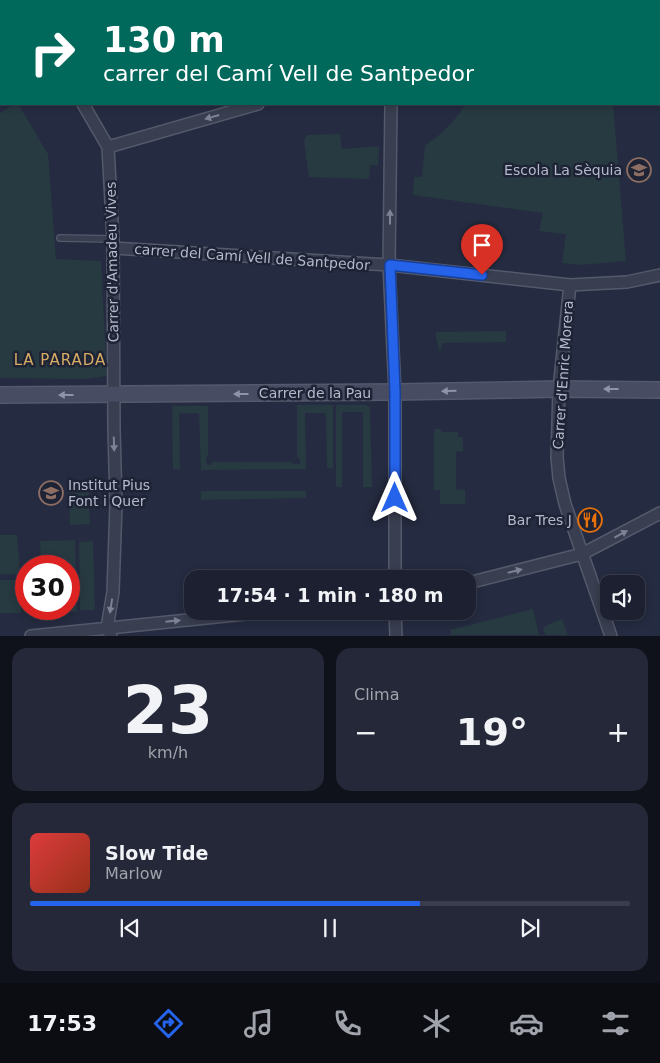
<!DOCTYPE html>
<html lang="es">
<meta charset="utf-8">
<style>
:root{--surface:#1c2030;--page:#252838;--text:#f1f3f6;--muted:#a0a3ab;--line:#3a3e4c;--accent:#2563eb}
body{margin:0;font-family:"DejaVu Sans",sans-serif;background:var(--page);color:var(--text);height:100vh;display:flex;flex-direction:column;font-size:19px;white-space:nowrap}
*{box-sizing:border-box;margin:0}
p{font-size:16px;color:var(--muted)}
.icon{flex:none;width:28px;height:28px;fill:none;stroke:currentColor;stroke-width:2;stroke-linecap:round;stroke-linejoin:round}
.map{position:relative;height:636px;overflow:hidden}
.details{display:flex;flex-direction:column;gap:12px;padding:12px;background:#0f121a;flex:1}
.details>*{flex:none}
.guide{position:absolute;left:0px;top:0px;width:660px;height:105px;box-shadow:0 2px 8px #0003,0 0 0 1px var(--line);background:#00695c;color:#fff;overflow:hidden}
.fabs{position:absolute;left:600px;top:575px;display:grid;gap:10px}
.fabs a{display:grid;place-items:center;width:45px;height:45px;border-radius:10px;background:var(--surface);box-shadow:0 2px 8px #0003,0 0 0 1px var(--line);font-size:25px}
.speed{position:absolute;left:15px;top:555px;display:flex;gap:10px;font-size:25px;font-weight:700;text-align:center}
.speed>*{display:grid;place-content:center;width:65px;height:65px;border-radius:50%;background:var(--surface);box-shadow:0 2px 8px #0003,0 0 0 1px var(--line);line-height:1}
.speed .limit{border:8px solid #d22;background:#fff;color:#111}
.pin{position:absolute;display:grid;place-items:center;width:42px;height:42px;color:#fff;margin:-51px -21px;border-radius:50% 50% 50% 0;rotate:-45deg;box-shadow:0 0 5px #0007}
.pin .icon{rotate:45deg}
.me{position:absolute;width:55px;margin:-28px;rotate:0deg;stroke-linejoin:round;filter:drop-shadow(0 0 4px #0008)}
.turn{display:flex;align-items:center;gap:18px;height:105px;padding:0 20px;font-size:22px}
.turn .icon{width:65px;height:65px;stroke-width:2.5}
.turn b{display:block;font-size:35px;line-height:42px}
.big{font-size:38px;font-weight:600;line-height:1.1}
.details .widget{flex:1;display:flex;flex-direction:column;justify-content:center;gap:8px;min-width:0;padding:0 18px;border-radius:15px;background:var(--page)}
.details .dial{align-items:center;gap:0}
.dial b{font-size:65px;line-height:1}
.song{display:flex;align-items:center;gap:15px}
.cover{width:60px;height:60px;border-radius:8px;background:linear-gradient(135deg,hsl(0 70% 55%),hsl(10 70% 35%))}
.played{height:5px;border-radius:2px;background:linear-gradient(90deg,var(--accent) 65%,var(--line) 65%)}
.keys{display:flex;justify-content:space-around;direction:ltr}
.heat{display:flex;justify-content:space-between;align-items:center;font-size:28px;direction:ltr}
.details .tiles{flex:1;display:grid;gap:12px;grid-template-columns:1fr 1fr}
.widget:last-child{grid-column:span 2}
.trip{position:absolute;left:184px;top:570px;width:292px;height:50px;border-radius:15px;background:var(--surface);box-shadow:0 2px 8px #0003,0 0 0 1px var(--line);font-weight:600;line-height:50px;text-align:center}
.menu{display:flex;height:80px;justify-content:space-around;align-items:center;background:#0b0d13;color:var(--muted)}
.menu .icon{width:35px;height:35px}
.menu .current{color:var(--accent)}
.menu b{font-size:22px;color:var(--text)}
.map>svg:first-child{display:block}
</style>
<div class="map">
<svg width="660" height="636" viewBox="0 0 660 636">
<rect width="100%" height="100%" fill="#252b40"/>
<path fill="#273941" d="M 14,104 L 18,104 L 48,154 L 56,259 L 101,261 L 107,376 L 86,379 L 0,378 L 0,113 Z
M 473,104 L 613,104 L 626,261 L 581,265 L 562,263 L 566,234 L 539,231 L 543,213 L 413,195 L 414,177 L 422,177 L 425,146 C 440,135 454,123 464,106 Z
M 340,134 L 342,149 L 379,146 L 378,165 L 370,165 L 369,179 L 309,177 L 304,141 L 307,135 Z
M 506,331 L 506,342 L 442,343 L 441,349 L 439,350 L 435,332 Z
M 297,405 L 333,405 L 333,469 L 327,468 L 326,413 L 305,413 L 306,469 L 201,470 L 199,413 L 179,414 L 180,469 L 173,469 L 172,406 L 208,406 L 208,456 L 206,458 L 207,464 L 210,465 L 213,462 L 290,462 L 293,464 L 300,464 L 300,459 L 297,457 Z
M 336,405 L 366,405 L 370,407 L 372,487 L 363,487 L 363,412 L 342,412 L 342,487 L 336,487 Z
M 434,429 L 441,429 L 442,432 L 458,432 L 458,437 L 463,437 L 463,451 L 456,452 L 456,489 L 465,490 L 465,504 L 440,504 L 440,490 L 434,490 Z
M 88,483 L 90,524 L 70,525 L 68,484 Z
M 201,491 L 306,491 L 306,498 L 201,500 Z
M 0,535 L 17,535 L 20,574 L 0,574 Z
M 75,540 L 77,612 L 41,612 L 41,609 L 69,609 L 69,566 L 41,566 L 40,541 Z
M 93,541 L 95,610 L 80,610 L 79,542 Z
M 0,580 L 21,580 L 21,613 L 0,613 Z
M 533,609 L 539,635 L 451,635 L 450,630 Z
M 562,619 L 568,635 L 545,635 L 543,627 Z"/>
<g fill="none" stroke-linecap="round" stroke-linejoin="round">
<g stroke="#54596b" stroke-width="8">
<path id="lane" d="M 60,238 L 113,239"/>
</g>
<g stroke="#54596b" stroke-width="14">
<path id="street" d="M 22,0 L 23,1
M 350,0 L 351,1
M 83,104 L 108,147 L 113,239 L 114,429 L 116,504 L 113,592 L 107,628 L 111,636
M 391,104 L 389,265 L 395,392 L 395,579
M 108,147 L 258,104
M 113,248 L 389,265 L 570,285 L 627,282 L 660,275
M 570,285 L 559,389 L 557,457 L 559,478 L 565,504 L 611,636
M 468,583 L 582,554 L 660,513
M 395,611 L 396,636
M 31,636 L 276,611"/>
</g>
<g stroke="#54596b" stroke-width="18">
<path id="secondary" d="M 100,1 L 102,0
M 153,1 L 155,0
M 0,61 L 1,60
M 0,94 L 1,93
M 0,395 L 395,392 L 559,389 L 660,390"/>
</g>
<use href="#lane" stroke="#393e50" stroke-width="5.5"/>
<use href="#street" stroke="#393e50" stroke-width="11"/>
<use href="#secondary" stroke="#474c63" stroke-width="15"/>
</g>
<defs><path id="oneway-solid" d="M-6-.8H1V-3.2L6.5 0L1 3.2V.8H-6Z" transform="scale(1.25)"/></defs>
<g fill="#7d8294">
<use href="#oneway-solid" transform="translate(212 117) rotate(164)"/>
<use href="#oneway-solid" transform="translate(390 217) rotate(-90)"/>
<use href="#oneway-solid" transform="translate(114 444) rotate(88)"/>
<use href="#oneway-solid" transform="translate(621 534) rotate(-28)"/>
<use href="#oneway-solid" transform="translate(515 571) rotate(-14)"/>
<use href="#oneway-solid" transform="translate(111 606) rotate(99)"/>
<use href="#oneway-solid" transform="translate(173 621) rotate(-6)"/>
</g>
<g fill="#8e94a7">
<use href="#oneway-solid" transform="translate(611 389) rotate(-180)"/>
<use href="#oneway-solid" transform="translate(449 391) rotate(179)"/>
<use href="#oneway-solid" transform="translate(241 394) rotate(180)"/>
<use href="#oneway-solid" transform="translate(66 395) rotate(180)"/>
</g>
<g fill="none" stroke-linecap="round" stroke-linejoin="round">
<g stroke="#184099" stroke-width="12">
<path id="route" d="M 395,498 L 395,392 L 390,265 L 482,275"/>
</g>
<use href="#route" stroke="#2563eb" stroke-width="9"/>
</g>
<defs>
<g id="school-ring" transform="scale(1.25)"><circle r="9.5" fill="#1e2335" stroke="#8d6e63" stroke-width="1.5"/><path d="M0-5L7-2L0 1L-7-2ZM-4 1L0 2.5L4 1V4Q0 6-4 4Z" fill="#8d6e63"/></g>
<g id="restaurant-ring" transform="scale(1.25)"><circle r="9.5" fill="#1e2335" stroke="#e8710a" stroke-width="1.5"/><path d="M-5-6h1v4h1v-4h1v4h1v-4h1v5L-1.5 .5V6h-2V.5L-5-1ZM5-6V6H3V1.5H1.5Q1.5-4 5-6Z" fill="#e8710a"/></g>
</defs>
<g fill-rule="evenodd">
<use href="#school-ring" x="639" y="170"/>
<use href="#school-ring" x="51" y="493"/>
<use href="#restaurant-ring" x="590" y="520"/>
</g>
<g text-anchor="middle" stroke-width="5" stroke-linejoin="round" paint-order="stroke">
<g font-size="14" fill="#b5bacb" stroke="#1e2335" text-anchor="end">
<text x="622" y="175">Escola La Sèquia</text>
<text x="68" y="490" text-anchor="start">Institut Pius<tspan x="68" dy="16">Font i Quer</tspan></text>
<text x="572" y="525">Bar Tres J</text>
</g>
<g font-size="14" fill="#b5bacb" stroke="#1e2335">
<text transform="translate(252 257) rotate(4)" y="5">carrer del Camí Vell de Santpedor</text>
<text transform="translate(112 262) rotate(-91)" y="5">Carrer d'Amadeu Vives</text>
<text transform="translate(563 375) rotate(-86)" y="5">Carrer d'Enric Morera</text>
<text x="315" y="398">Carrer de la Pau</text>
</g>
<g font-size="15" letter-spacing="1" fill="#d8ac63" stroke="#1e2335">
<text x="60" y="365">LA PARADA</text>
</g>
</g>
</svg>
<div class="fabs">
<a><svg class="icon" aria-label="sound" viewBox="0 0 24 24"><path d="M4 9h4l5-4v14l-5-4H4zM17 9q2 3 0 6"/></svg></a>
</div>
<div class="speed"><div class="limit">30</div></div>
<div class="pin" style="left:482px;top:275px;background:#d93025"><svg class="icon" aria-label="arrive" viewBox="0 0 24 24"><path d="M6 21V4h12l-3 4 3 4H6"/></svg></div>
<svg class="me" style="left:395px;top:498px" viewBox="-20 -20 40 40"><path d="M0-17L14 15 0 8-14 15z" fill="#2563eb" stroke="#fff" stroke-width="4"/></svg>
<div class="trip">17:54 · 1 min · 180 m</div>
<div class="guide">
<div class="turn"><svg class="icon" aria-label="right" viewBox="0 0 24 24"><path d="M7 20v-9h11M14 6l5 5-5 5"/></svg><div><b>130 m</b>carrer del Camí Vell de Santpedor</div></div>
</div>
</div>
<section class="details">
<div class="tiles">
<div class="widget dial"><b>23</b><p>km/h</p></div>
<div class="widget"><p>Clima</p>
<div class="heat"><a>−</a><b class="big">19°</b><a>+</a></div>
</div>
<div class="widget">
<div class="song"><i class="cover"></i><div><b>Slow Tide</b><p>Marlow</p></div></div>
<div class="played"></div>
<div class="keys"><svg class="icon" aria-label="previous" viewBox="0 0 24 24"><path d="M18 5L8 12l10 7zM5 5v14"/></svg><svg class="icon" aria-label="pause" viewBox="0 0 24 24"><path d="M8 5v14M16 5v14"/></svg><svg class="icon" aria-label="next" viewBox="0 0 24 24"><path d="M6 5l10 7-10 7zM19 5v14"/></svg></div>
</div>
</div>
</section>
<nav class="menu">
<b>17:53</b>
<svg class="icon current" aria-label="directions" viewBox="0 0 24 24"><path d="M12 3l9 9-9 9-9-9zM9 14v-3h6M13 9l2 2-2 2"/></svg>
<svg class="icon" aria-label="music" viewBox="0 0 24 24"><path d="M9 18V5l10-2v13"/><circle cx="6" cy="18" r="3"/><circle cx="16" cy="16" r="3"/></svg>
<svg class="icon" aria-label="phone" viewBox="0 0 24 24"><path d="M5 4h4l2 5-3 2q2 4 5 5l2-3 5 2v4C11 20 4 13 5 4z"/></svg>
<svg class="icon" aria-label="climate" viewBox="0 0 24 24"><path d="M12 3v18M4 7l16 10M4 17L20 7"/></svg>
<svg class="icon" aria-label="car" viewBox="0 0 24 24"><path d="M5 17H2v-5l4-1 3-4h7l3 4 3 1v5h-3M9 17h6M6 11h13"/><circle cx="7" cy="17" r="2"/><circle cx="17" cy="17" r="2"/></svg>
<svg class="icon" aria-label="filters" viewBox="0 0 24 24"><path d="M4 7h16M4 17h16"/><circle cx="9" cy="7" r="2"/><circle cx="15" cy="17" r="2"/></svg>
</nav>
